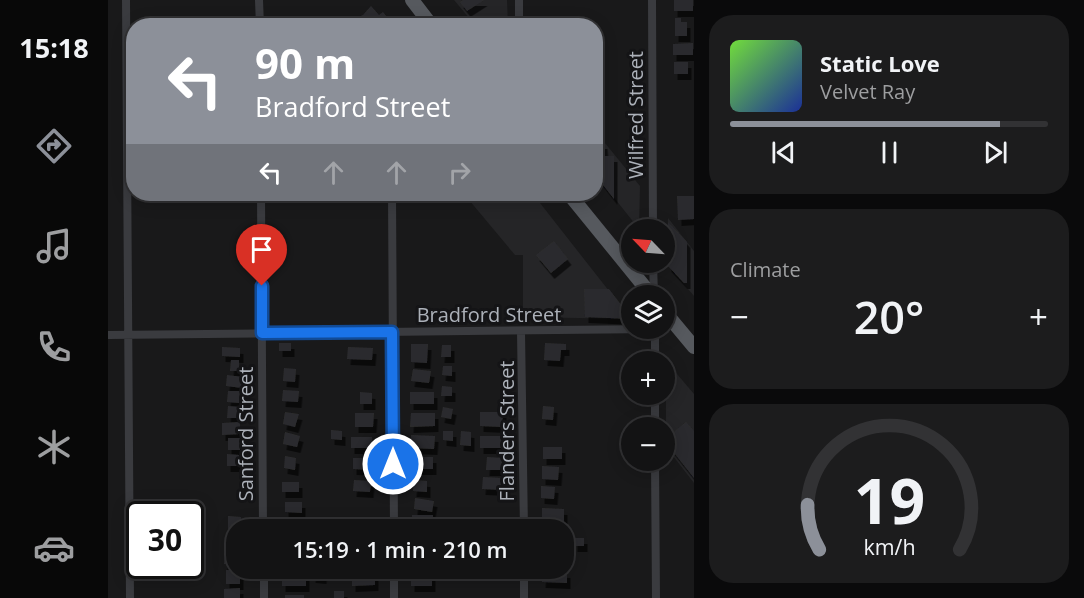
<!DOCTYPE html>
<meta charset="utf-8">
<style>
:root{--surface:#131314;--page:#1c1c1d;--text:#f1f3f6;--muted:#9d9ea0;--line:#323234;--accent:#8c9099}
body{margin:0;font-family:"Open Sans",sans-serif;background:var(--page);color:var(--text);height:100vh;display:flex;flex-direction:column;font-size:22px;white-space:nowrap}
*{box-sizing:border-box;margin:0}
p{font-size:20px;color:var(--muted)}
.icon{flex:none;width:33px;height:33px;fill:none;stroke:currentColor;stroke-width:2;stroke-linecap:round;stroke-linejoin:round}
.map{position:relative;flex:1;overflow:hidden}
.panel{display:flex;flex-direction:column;gap:15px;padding:15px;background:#0a0a0b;width:390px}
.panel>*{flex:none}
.hud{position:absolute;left:18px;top:18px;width:477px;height:183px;border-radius:24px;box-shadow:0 3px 15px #0003,0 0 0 2px var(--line);background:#8c9099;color:#fff;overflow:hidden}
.needle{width:39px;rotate:295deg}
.tools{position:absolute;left:513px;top:219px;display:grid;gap:12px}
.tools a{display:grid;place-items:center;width:54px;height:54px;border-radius:50%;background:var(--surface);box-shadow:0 3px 15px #0003,0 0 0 2px var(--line);font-size:30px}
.speed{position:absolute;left:18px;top:501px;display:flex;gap:12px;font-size:30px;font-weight:700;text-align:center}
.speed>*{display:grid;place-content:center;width:78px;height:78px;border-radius:50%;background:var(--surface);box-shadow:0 3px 15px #0003,0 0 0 2px var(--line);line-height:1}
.speed .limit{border:3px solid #111;border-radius:9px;background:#fff;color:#111}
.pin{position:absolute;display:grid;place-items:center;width:51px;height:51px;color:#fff;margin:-62px -26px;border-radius:50% 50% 50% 0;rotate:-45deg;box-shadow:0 0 6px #0007}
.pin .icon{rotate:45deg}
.me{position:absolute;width:66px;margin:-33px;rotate:0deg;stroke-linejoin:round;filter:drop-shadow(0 0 4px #0008)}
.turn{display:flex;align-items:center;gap:21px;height:126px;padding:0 30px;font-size:27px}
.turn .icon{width:78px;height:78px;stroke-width:2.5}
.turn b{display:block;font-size:42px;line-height:51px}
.lanes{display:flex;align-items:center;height:57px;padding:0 30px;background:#0003;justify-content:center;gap:30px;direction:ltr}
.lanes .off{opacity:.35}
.big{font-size:45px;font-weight:600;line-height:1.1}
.panel .widget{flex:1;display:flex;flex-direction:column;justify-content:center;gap:9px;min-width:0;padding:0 21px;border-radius:24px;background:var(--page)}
.panel .dial{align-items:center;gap:0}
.dial svg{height:156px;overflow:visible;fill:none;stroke:var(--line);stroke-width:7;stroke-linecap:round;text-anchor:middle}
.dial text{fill:var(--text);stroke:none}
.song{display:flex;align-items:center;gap:18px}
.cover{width:72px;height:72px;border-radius:9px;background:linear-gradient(135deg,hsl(100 70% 55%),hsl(230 70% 35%))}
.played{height:6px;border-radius:3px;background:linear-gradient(90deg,var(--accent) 85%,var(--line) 85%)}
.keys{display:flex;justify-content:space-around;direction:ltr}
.heat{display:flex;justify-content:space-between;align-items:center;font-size:33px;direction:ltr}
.trip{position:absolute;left:118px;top:519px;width:348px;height:60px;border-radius:24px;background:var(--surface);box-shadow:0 3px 15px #0003,0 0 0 2px var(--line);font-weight:600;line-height:60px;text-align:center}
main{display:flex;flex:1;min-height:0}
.tab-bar{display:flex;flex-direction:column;width:108px;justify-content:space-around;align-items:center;background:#080808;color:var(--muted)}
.tab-bar .icon{width:42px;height:42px}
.tab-bar .active{color:var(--accent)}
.tab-bar b{font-size:27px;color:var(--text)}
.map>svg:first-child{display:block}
</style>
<main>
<nav class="tab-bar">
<b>15:18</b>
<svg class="icon active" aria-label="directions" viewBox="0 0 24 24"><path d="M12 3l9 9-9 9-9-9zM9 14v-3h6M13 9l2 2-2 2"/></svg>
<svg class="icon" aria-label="music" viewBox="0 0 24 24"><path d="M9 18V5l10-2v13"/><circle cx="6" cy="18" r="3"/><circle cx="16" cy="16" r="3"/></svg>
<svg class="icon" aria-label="phone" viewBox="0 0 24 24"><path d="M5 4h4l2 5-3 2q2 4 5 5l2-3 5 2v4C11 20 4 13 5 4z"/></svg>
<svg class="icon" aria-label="climate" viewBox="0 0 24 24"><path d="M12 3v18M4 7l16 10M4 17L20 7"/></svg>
<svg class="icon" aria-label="car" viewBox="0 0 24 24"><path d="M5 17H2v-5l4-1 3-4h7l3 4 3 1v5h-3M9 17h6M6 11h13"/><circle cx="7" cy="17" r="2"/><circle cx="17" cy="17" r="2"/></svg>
</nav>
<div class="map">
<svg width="586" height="598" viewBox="0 0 586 598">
<defs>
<filter id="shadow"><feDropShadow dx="3.5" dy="6" stdDeviation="0" flood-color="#0009"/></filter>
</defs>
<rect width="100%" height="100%" fill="#19191a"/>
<path fill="#252527" d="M 346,0 L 399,0 L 400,25 L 367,25 Z
M 488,132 L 532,186 L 531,229 L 488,175 Z
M 356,194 L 425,194 L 523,319 L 415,317 L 415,255 L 407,255 Z
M 560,218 L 586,251 L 586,296 L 558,263 Z
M 558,361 L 586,394 L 586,483 L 558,447 Z"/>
<path fill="#2c2c2e" filter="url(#shadow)" d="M 355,0 L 376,0 L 359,11 L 352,2 Z
M 566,0 L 585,0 L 585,11 L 566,11 Z
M 263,6 L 271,15 L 275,12 L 286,26 L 247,26 L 243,20 L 255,15 Z
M 567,18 L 573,18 L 573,22 L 579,22 L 579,36 L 567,36 Z
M 585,43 L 585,55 L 565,55 L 565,44 Z
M 566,62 L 580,62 L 580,74 L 566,74 Z
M 488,143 L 496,143 L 497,156 L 506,156 L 506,199 L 488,176 Z
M 569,196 L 586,196 L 586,219 L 570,220 Z
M 560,222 L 579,242 L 579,283 L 576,283 L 560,266 Z
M 446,241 L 460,259 L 443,273 L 428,255 Z
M 476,289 L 501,289 L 524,319 L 477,317 Z
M 171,343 L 183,343 L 183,351 L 171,351 Z
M 437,343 L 458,344 L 458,350 L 453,350 L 452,361 L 436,360 Z
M 303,344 L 320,344 L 319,363 L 303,362 Z
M 334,345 L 343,345 L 343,357 L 333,357 Z
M 114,347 L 132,348 L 132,357 L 114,356 Z
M 240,347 L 265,348 L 264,360 L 239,359 Z
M 123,360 L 131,360 L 131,371 L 122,371 Z
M 335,366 L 344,366 L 344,376 L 334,375 Z
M 176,368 L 188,369 L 187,382 L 175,381 Z
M 305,369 L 323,371 L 321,383 L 303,381 Z
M 119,375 L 135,377 L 134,388 L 118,386 Z
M 334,386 L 344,387 L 344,396 L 333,396 Z
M 175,390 L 191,391 L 190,402 L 174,401 Z
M 120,391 L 132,391 L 131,403 L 119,402 Z
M 252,392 L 264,393 L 264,404 L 252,404 Z
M 302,392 L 326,392 L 326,404 L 302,404 Z
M 120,406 L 132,407 L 132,418 L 119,418 Z
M 435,406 L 446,407 L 445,420 L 434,419 Z
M 335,407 L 345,409 L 343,419 L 333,417 Z
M 177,412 L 191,414 L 187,427 L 175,424 Z
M 372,412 L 395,412 L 394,427 L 372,426 Z
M 247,413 L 266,413 L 265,427 L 247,427 Z
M 303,413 L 327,413 L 327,426 L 302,427 Z
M 132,422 L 132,434 L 114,435 L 114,423 Z
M 578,422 L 586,431 L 586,478 L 563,449 L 569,444 L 562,435 Z
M 223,430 L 234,431 L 234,440 L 223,439 Z
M 335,431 L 345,431 L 345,441 L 335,440 Z
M 353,431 L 363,432 L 363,446 L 352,445 Z
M 177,432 L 192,436 L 189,447 L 175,444 Z
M 303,435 L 327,436 L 326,449 L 303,448 Z
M 372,436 L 394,436 L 394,448 L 372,448 Z
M 243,437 L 264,437 L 265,448 L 243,448 Z
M 120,438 L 132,438 L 132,450 L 120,450 Z
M 435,447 L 454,447 L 454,459 L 435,459 Z
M 119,454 L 131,455 L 131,466 L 119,466 Z
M 177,456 L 188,458 L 187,470 L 176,468 Z
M 303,457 L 325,457 L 325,469 L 303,469 Z
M 379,457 L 395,458 L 392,470 L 378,470 Z
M 245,458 L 265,458 L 265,470 L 245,469 Z
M 434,466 L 451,467 L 450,480 L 434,479 Z
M 375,477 L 395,478 L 395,490 L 374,489 Z
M 246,480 L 263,481 L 262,492 L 245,491 Z
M 306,480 L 319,481 L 319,492 L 305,491 Z
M 174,482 L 191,482 L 191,492 L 174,492 Z
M 433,486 L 447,487 L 446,499 L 433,498 Z
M 307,498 L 326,501 L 324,512 L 306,509 Z
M 177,502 L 194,502 L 194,513 L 177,512 Z
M 434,508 L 456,509 L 456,522 L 434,522 Z
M 304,515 L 325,515 L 325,526 L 304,526 Z
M 120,516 L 133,517 L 133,529 L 120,529 Z
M 201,523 L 202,530 L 176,530 L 176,525 Z
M 120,534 L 129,534 L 129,547 L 119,547 Z
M 466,538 L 476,538 L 476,546 L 466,546 Z
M 117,552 L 129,553 L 129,564 L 116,564 Z
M 205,568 L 216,568 L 215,578 L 204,577 Z
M 118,570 L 132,570 L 132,584 L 118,584 Z
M 244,571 L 267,571 L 267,585 L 244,586 Z
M 435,571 L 459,572 L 459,583 L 434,582 Z
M 174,574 L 198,575 L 198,586 L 174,586 Z
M 303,574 L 324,574 L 324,586 L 303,586 Z
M 132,588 L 132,598 L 116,598 L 116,589 Z
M 226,591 L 236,591 L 236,598 L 226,598 Z
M 177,595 L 196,595 L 196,598 L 177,598 Z"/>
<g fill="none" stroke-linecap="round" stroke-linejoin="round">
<path stroke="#3a3b3f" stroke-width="8" d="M 18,0 L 22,598
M 151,0 L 152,26
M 544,0 L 545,230
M 411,26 L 411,0
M 153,194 L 155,530
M 284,194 L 286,530
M 545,262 L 546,296
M 547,328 L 547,362
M 413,332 L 416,530
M 0,335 L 547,329
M 547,394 L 547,428
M 547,460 L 548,598
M 156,568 L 156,598
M 286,568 L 286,598
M 416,568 L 416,598"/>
<path stroke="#56595e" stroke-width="14" d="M 304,0 L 324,26
M 461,194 L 544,296
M 556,311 L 586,347"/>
</g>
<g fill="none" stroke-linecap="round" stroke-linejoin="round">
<g stroke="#114b97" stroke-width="15">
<path id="route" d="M 154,286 L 154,333 L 284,332 L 285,464"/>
</g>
<use href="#route" stroke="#1a73e8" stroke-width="10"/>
</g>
<g text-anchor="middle" stroke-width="6" stroke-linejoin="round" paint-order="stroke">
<g font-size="20" fill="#acb1b9" stroke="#141416">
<text transform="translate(528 115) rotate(-90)" y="7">Wilfred Street</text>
<text x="381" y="322">Bradford Street</text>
<text transform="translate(399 431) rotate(-90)" y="7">Flanders Street</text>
<text transform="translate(138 434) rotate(-90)" y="7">Sanford Street</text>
</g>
</g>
</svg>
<div class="tools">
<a><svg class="needle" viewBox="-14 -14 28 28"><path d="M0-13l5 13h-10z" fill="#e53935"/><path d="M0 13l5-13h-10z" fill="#9d9ea0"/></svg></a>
<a><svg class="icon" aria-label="layers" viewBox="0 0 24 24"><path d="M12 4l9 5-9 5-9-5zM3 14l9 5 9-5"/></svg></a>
<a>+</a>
<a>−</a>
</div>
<div class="speed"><div class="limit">30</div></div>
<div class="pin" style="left:154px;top:286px;background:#d93025"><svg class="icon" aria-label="arrive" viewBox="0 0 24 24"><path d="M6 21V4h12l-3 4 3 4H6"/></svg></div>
<svg class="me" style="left:285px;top:464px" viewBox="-20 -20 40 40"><circle r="17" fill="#1a73e8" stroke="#fff" stroke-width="3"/><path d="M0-11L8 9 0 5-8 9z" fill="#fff"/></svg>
<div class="trip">15:19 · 1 min · 210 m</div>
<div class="hud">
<div class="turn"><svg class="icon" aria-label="left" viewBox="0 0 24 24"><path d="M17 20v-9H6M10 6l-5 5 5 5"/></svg><div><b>90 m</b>Bradford Street</div></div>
<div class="lanes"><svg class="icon" aria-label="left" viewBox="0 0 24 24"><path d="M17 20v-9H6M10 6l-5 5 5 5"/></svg><svg class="icon off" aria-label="ahead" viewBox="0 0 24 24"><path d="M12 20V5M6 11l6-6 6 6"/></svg><svg class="icon off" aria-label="ahead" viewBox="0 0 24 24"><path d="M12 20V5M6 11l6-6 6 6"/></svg><svg class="icon off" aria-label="right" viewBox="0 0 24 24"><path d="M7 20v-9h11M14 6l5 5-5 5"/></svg></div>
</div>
</div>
<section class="panel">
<div class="widget">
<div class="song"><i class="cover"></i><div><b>Static Love</b><p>Velvet Ray</p></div></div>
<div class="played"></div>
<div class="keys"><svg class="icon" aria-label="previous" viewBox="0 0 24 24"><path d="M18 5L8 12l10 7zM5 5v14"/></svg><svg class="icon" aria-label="pause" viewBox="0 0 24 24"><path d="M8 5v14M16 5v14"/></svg><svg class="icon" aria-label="next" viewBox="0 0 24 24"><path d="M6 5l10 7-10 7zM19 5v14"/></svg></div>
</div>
<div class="widget"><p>Climate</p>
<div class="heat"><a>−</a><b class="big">20°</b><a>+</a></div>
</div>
<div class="widget dial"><svg viewBox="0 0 100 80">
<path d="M14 69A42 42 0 1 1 86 69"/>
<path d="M14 69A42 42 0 0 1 8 46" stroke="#8c9099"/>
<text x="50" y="56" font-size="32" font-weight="700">19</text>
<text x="50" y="72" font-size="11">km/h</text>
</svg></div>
</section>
</main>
